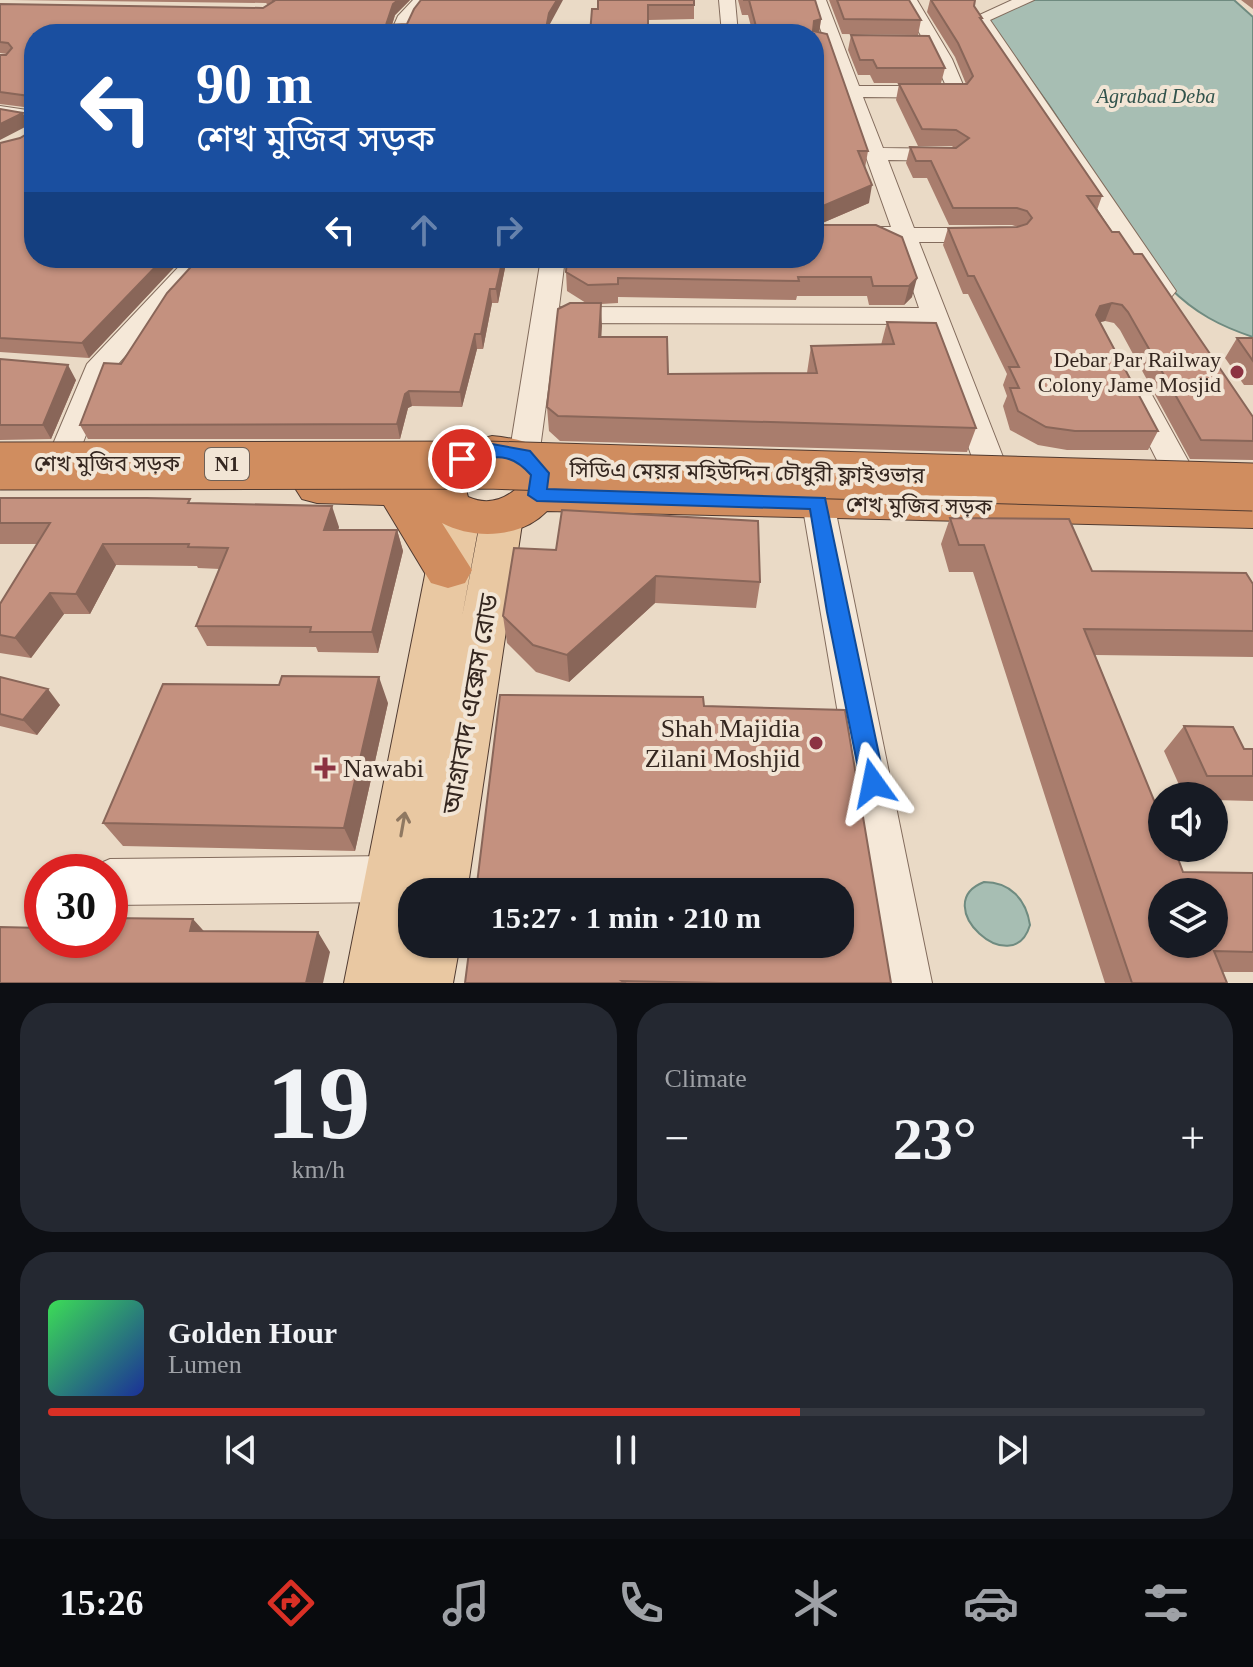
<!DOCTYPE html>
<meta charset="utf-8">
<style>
:root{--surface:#171b24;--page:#242831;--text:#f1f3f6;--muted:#9ea1a6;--line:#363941;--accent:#d93025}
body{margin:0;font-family:"Times New Roman","Noto Sans Bengali",serif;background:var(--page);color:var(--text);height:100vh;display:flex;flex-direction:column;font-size:30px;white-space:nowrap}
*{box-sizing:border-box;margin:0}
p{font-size:26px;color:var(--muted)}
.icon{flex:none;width:44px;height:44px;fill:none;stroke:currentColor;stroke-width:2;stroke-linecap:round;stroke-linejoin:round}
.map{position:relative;height:983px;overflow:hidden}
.details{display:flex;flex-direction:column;gap:20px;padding:20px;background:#0d0f14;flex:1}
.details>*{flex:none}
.guide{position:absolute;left:24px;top:24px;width:800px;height:244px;border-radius:32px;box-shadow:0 2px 6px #0004;background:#1a4fa0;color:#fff;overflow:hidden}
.buttons{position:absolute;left:1148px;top:782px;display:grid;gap:16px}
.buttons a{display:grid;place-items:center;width:80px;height:80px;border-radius:50%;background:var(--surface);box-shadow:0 2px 6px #0004;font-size:40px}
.speed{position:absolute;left:24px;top:854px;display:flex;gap:16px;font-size:40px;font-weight:700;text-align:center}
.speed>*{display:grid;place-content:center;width:104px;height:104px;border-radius:50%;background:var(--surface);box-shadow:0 2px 6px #0004;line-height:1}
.speed .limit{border:12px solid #d22;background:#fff;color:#111}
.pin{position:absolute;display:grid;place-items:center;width:68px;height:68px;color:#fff;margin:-34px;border:4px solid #fff;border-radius:50%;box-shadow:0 2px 8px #0007}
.me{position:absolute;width:88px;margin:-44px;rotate:348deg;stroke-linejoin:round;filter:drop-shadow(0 0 6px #0008)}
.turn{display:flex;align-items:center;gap:28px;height:168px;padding:0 40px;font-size:36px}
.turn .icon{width:104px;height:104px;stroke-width:2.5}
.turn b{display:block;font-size:56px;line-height:68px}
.lanes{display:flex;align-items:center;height:76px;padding:0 40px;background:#0003;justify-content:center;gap:40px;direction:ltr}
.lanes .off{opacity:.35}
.big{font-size:60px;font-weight:700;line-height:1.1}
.details .card{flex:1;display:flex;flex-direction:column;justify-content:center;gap:12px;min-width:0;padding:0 28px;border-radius:32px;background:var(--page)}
.details .dial{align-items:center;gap:0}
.dial b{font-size:104px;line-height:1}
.song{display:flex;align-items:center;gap:24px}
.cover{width:96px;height:96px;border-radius:12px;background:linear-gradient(135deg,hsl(130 70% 55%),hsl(230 70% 35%))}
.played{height:8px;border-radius:4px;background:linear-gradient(90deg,var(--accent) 65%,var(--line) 65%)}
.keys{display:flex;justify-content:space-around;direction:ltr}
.heat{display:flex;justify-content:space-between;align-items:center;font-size:44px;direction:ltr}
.details .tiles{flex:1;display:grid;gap:20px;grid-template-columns:1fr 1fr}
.card:last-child{grid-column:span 2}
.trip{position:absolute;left:398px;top:878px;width:456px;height:80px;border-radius:32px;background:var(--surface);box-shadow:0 2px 6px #0004;font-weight:700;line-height:80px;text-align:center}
.tabs{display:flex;height:128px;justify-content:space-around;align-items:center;background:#090b0e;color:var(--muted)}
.tabs .icon{width:56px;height:56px}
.tabs .on{color:var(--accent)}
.tabs b{font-size:36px;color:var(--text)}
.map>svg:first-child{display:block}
</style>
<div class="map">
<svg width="1253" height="983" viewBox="0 0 1253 983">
<rect width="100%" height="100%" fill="#eadac6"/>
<path fill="#a7beb3" stroke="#6f8b80" stroke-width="2" d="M 1030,0 L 1234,0 L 1253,17 L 1253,337 C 1220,326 1195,313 1170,288 L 1049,105 L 988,21 L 988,17 Z
M 984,882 C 1010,882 1026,899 1030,925 C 1013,983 927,904 984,882 Z"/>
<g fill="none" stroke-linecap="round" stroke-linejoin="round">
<g stroke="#836c5d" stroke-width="2">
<path id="minor" d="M 413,0 L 429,0 L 413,18 L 406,34 L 390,34 L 398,16 Z
M 719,0 L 735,0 L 738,34 L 722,34 Z
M 810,0 L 826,0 L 859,86 L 946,86 L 934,59 L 901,0 L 917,0 L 952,59 L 966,92 L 957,98 L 863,97 L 883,148 L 951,149 L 961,155 L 951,161 L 888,160 L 914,228 L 987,228 L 995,230 L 999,235 L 995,240 L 987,242 L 919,242 L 1012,480 L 1007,488 L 996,491 L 985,488 L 980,480 L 925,324 L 557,323 L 539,456 L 535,463 L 524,466 L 513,463 L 509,456 L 541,258 L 565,258 L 559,307 L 919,308 L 896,241 L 814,241 L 814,227 L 891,227 Z
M 1012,0 L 1034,0 L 990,20 L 1176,291 L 1172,296 L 1154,296 L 973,18 Z
M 0,106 L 34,111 L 34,123 L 0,118 Z
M 187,258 L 212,258 L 110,373 L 72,471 L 61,474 L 50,471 L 45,463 L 87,364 Z
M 1138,386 L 1148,389 L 1152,395 L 1201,484 L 1196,492 L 1185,495 L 1174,492 L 1169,484 L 1124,395 L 1128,389 Z
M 818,491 L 829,495 L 834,503 L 932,983 L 884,983 L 802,503 L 807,495 Z
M 393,856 L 409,863 L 416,879 L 409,895 L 393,902 L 110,905 L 110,872 L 91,872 L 94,866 L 110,859 Z"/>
</g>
<g stroke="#513b31" stroke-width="2">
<path id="major" d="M 461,498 L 475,503 L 481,513 L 462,617 L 481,517 L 487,506 L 502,502 L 517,506 L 523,517 L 467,892 L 412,892 L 412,944 L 460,944 L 453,983 L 344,983 L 426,570 L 441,513 L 447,503 Z"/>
</g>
<g stroke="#513b31" stroke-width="2">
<path id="highway" d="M 492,436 C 521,439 557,445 561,480 L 1253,496 L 1253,528 L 547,511 C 521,538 474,540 442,523 L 472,570 L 465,583 L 448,588 L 431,583 L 384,505 L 317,503 L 302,499 L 295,488 L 302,477 L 317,473 L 427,474 C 442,448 464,443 492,436 ZM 492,464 L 515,471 L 516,489 C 502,501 486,505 468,497 C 462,479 476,470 492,464 Z"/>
</g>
<use href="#minor" fill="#f5e8d8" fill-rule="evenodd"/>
<use href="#major" fill="#e9c8a2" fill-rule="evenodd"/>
<use href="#highway" fill="#d08d5f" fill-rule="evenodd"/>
<g stroke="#513b31" stroke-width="49" stroke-linecap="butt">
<path id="highway-bridge" d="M 0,466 L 486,465 L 1253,487"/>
</g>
<use href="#highway-bridge" stroke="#d08d5f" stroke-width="47"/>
</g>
<path fill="#a97d6d" d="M 10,0 L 410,0 L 395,15 L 392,25 L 550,24 L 548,34 L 34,34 L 34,258 L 183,258 L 89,358 L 0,352 L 0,143 L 20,138 L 30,132 L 33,113 L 32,108 L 0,104 L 0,55 L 6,55 L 7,54 L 0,53 L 0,4 L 263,8 L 268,5 L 266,3 Z
M 598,0 L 694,5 L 694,19 L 648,20 L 598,9 Z
M 738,0 L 815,0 L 821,19 L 819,32 L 868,151 L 865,168 L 869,203 L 820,224 L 814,221 L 814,34 L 753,34 L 748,15 L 742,15 Z
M 829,0 L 909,0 L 921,20 L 918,35 L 842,34 Z
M 930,0 L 975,0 L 974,6 L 982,18 L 982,21 L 1102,196 L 1097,210 L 1112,232 L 1253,417 L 1253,460 L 1190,459 L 1120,330 L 1114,323 L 1105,321 L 1100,322 L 1158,431 L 1148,450 L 1067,450 L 1038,445 L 1010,430 L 1003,406 L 1007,396 L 1003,385 L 1007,374 L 968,294 L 963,294 L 943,245 L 948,228 L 1018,227 L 1012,225 L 949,225 L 927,178 L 913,178 L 906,163 L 910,147 L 954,148 L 952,146 L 918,146 L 896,100 L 899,84 L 966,84 L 955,57 L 927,12 Z
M 1241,0 L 1253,0 L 1253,9 Z
M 851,35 L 945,68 L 941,83 L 874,83 L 870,75 L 858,75 L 848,50 Z
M 902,237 L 912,297 L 904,305 L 869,305 L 867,296 L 797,296 L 796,300 L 618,297 L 618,303 L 601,304 L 601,337 L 668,374 L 807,373 L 811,346 L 881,345 L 887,322 L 976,428 L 967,452 L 560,441 L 549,431 L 547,407 L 586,303 L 567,291 L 566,272 Z
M 199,258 L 507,258 L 498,303 L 492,303 L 483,349 L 477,349 L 462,407 L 412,406 L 408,408 L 400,439 L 88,439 L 80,425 L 121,364 Z
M 1237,338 L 1253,338 L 1253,385 L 1244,385 L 1225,358 Z
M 0,359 L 76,380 L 51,439 L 0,440 Z
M 0,498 L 192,504 L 339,527 L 338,530 L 397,530 L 403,551 L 378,653 L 318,652 L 316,647 L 207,646 L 196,626 L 220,569 L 198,568 L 197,566 L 116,565 L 90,614 L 64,614 L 31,658 L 0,653 L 0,604 L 37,544 L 0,544 Z
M 950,518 L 1092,571 L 1253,584 L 1253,657 L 1095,655 L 1183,872 L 1253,873 L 1253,972 L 1222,972 L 1227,983 L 1105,983 L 973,572 L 949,572 L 941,544 Z
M 514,548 L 760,582 L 756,608 L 655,603 L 569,682 L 536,672 L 507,643 L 503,616 Z
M 0,677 L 60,705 L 37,735 L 0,726 Z
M 279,685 L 388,703 L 355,851 L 123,846 L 103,823 Z
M 704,706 L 891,983 L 465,983 Z
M 1184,726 L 1244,749 L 1253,749 L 1253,801 L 1214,800 L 1214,796 L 1184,796 L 1164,751 Z"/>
<path fill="#896659" d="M 398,0 L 410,0 L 395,15 L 389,34 L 386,25 L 393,4 Z
M 557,0 L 563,0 L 550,24 L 548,34 L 545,34 L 549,13 Z
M 821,19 L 819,34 L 812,34 L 814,21 Z
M 23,113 L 29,125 L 0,140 L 0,124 Z
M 872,185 L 869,203 L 820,224 L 823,206 Z
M 164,258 L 183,258 L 89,358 L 82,343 Z
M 503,258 L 507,258 L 498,303 L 496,289 Z
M 917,278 L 912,297 L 904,305 L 909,286 Z
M 490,289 L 492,303 L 483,349 L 481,334 Z
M 601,303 L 602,326 L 600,361 L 599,337 Z
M 1112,303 L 1105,321 L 1092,324 L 1100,306 Z
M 475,334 L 477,349 L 462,407 L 460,392 Z
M 68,365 L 76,380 L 51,439 L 43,425 Z
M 409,391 L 412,406 L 408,408 L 400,439 L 397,424 L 405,394 Z
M 332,506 L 339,527 L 332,551 L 324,530 Z
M 397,530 L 403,551 L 378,653 L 372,632 Z
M 103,544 L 116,565 L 90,614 L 76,594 Z
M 656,576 L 655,603 L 569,682 L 567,655 Z
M 50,593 L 64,614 L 31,658 L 15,638 Z
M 379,677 L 388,703 L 355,851 L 344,828 Z
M 48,689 L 60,705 L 37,735 L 23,720 Z
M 193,919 L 211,939 L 190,931 Z
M 318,932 L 330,952 L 323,983 L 306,983 Z"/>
<path fill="#c4917f" stroke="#896659" stroke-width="2" fill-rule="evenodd" d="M 273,0 L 398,0 L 393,4 L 386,25 L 407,24 L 414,9 L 421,0 L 557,0 L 549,13 L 545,34 L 131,34 L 98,32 L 96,34 L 34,34 L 34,110 L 32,111 L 29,96 L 0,92 L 0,55 L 6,55 L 12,48 L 8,43 L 0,42 L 0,4 L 263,8 L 274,1 Z
M 598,0 L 694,0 L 694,5 L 648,5 L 648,34 L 590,34 L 592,9 L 598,9 Z
M 743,0 L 815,0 L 821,19 L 814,21 L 813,31 L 827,34 L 868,151 L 858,151 L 872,185 L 823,206 L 814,202 L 814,34 L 758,34 L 749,0 Z
M 837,0 L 909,0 L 921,20 L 844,19 Z
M 931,0 L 975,0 L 974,6 L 982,18 L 980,18 L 1102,196 L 1087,196 L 1112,232 L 1119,232 L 1134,254 L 1142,254 L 1253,417 L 1253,441 L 1201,440 L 1128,312 L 1122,305 L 1112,303 L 1100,306 L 1096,315 L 1158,431 L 1075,431 L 1046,427 L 1018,411 L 1010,388 L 1019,388 L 1009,367 L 1019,367 L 974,276 L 968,276 L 948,228 L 1017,227 L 1027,224 L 1032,218 L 1027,211 L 1017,208 L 953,208 L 931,161 L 916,161 L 910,147 L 956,148 L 969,138 L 956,130 L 922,129 L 899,84 L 967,84 L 973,76 L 958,43 Z
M 851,35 L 929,36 L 945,68 L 877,68 L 873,60 L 860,60 Z
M 0,109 L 23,113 L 0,124 Z
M 31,112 L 34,113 L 34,258 L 164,258 L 82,343 L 0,338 L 0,143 L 20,138 L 30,132 Z
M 814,225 L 876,225 L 902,237 L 917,278 L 909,286 L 873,286 L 871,277 L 798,277 L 799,281 L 618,278 L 618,284 L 588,285 L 566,272 L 567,258 L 814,258 Z
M 199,258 L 503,258 L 496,289 L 490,289 L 481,334 L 475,334 L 460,392 L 409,391 L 405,394 L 397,424 L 80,425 L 104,363 L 121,364 L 167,293 Z
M 570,303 L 601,303 L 599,337 L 667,337 L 668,374 L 817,373 L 811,346 L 894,344 L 887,322 L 936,323 L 976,428 L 558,416 L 547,407 L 558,309 Z
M 1237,338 L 1253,338 L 1253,361 Z
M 0,359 L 68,365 L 43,425 L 0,425 Z
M 0,498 L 147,498 L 190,499 L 188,503 L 332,506 L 324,530 L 397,530 L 372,632 L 310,632 L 311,627 L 196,626 L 228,548 L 188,547 L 189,544 L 103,544 L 76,594 L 50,593 L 15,638 L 0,635 L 0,604 L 50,523 L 0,523 Z
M 562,510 L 758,521 L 760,582 L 656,576 L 567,655 L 533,645 L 503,616 L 514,548 L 556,550 Z
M 950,518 L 1069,519 L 1092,571 L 1246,573 L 1253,584 L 1253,631 L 1084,629 L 1162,820 L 1162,848 L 1174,848 L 1183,872 L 1253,873 L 1253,952 L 1214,951 L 1227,983 L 1132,983 L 984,545 L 959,545 ZM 1162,892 L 1214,892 L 1214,944 L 1162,944 Z
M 282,676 L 379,677 L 344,828 L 103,823 L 163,684 L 279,685 Z
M 0,677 L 48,689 L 23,720 L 0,714 Z
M 500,695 L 703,697 L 704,706 L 845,710 L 891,983 L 720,983 L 622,981 L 625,983 L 465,983 L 470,944 L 840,944 L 840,892 L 476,892 Z
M 1184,726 L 1233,727 L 1244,749 L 1253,749 L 1253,776 L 1207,776 Z
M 110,918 L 193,919 L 190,931 L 318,932 L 306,983 L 0,983 L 0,927 L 42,928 L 42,940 L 110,940 Z"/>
<defs><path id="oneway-shaft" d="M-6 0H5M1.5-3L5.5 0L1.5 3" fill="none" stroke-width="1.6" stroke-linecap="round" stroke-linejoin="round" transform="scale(2)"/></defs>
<use stroke="#8f7861" href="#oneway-shaft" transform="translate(403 824) rotate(-80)"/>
<path fill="#1a73e8" stroke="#114b97" stroke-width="2" d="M 492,444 L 530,451 L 549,473 L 547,489 L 825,498 L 885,783 L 881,791 L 873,794 L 864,791 L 861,783 L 827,612 L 810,509 L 537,501 L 528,495 L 531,475 C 508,449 492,457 462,465 L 453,459 L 456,455 Z"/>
<g fill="#8c3342" stroke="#f2e5d5" stroke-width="3">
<circle cx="1237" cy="372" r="8"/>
<circle cx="816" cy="743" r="8"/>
<path d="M321 756h8v8h8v8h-8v8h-8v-8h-8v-8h8z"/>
</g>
<g text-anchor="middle" stroke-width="8" stroke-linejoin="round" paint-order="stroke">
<g font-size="20" font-style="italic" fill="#31534c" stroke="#f2e5d5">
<text x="1156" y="103">Agrabad Deba</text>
</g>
<rect fill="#f2e5d5" stroke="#6e6056" stroke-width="2" x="205" y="448" width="44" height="32" rx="6"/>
<g font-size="20" font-weight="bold" fill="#352720">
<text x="227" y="471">N1</text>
</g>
<g font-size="22" fill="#352720" stroke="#f2e5d5" text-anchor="end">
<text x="1221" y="367">Debar Par Railway<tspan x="1221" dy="25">Colony Jame Mosjid</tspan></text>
</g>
<g font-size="22" fill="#352720" stroke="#f2e5d5">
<text x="107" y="471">শেখ মুজিব সড়ক</text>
<text transform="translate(747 472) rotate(1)" y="8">সিডিএ মেয়র মহিউদ্দিন চৌধুরী ফ্লাইওভার</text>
<text transform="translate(919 505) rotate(1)" y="8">শেখ মুজিব সড়ক</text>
</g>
<g font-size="26" fill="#352720" stroke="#f2e5d5">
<text transform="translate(470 704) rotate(-80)" y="9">আগ্রাবাদ এক্সেস রোড</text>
</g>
<g font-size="26" fill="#352720" stroke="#f2e5d5" text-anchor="end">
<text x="800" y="737">Shah Majidia<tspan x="800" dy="30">Zilani Moshjid</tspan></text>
<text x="343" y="777" text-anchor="start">Nawabi</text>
</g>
</g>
</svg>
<div class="buttons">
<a><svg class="icon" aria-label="sound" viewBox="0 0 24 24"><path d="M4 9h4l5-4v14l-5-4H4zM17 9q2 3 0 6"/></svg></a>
<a><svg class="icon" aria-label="layers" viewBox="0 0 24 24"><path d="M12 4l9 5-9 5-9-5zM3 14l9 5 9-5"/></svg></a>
</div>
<div class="speed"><div class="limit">30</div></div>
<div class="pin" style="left:462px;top:459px;background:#d93025"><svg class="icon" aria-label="arrive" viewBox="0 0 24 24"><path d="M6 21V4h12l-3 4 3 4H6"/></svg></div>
<svg class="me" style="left:873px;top:783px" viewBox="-20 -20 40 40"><path d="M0-17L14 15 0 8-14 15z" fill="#1a73e8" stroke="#fff" stroke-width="4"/></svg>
<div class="trip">15:27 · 1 min · 210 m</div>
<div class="guide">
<div class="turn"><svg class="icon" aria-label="left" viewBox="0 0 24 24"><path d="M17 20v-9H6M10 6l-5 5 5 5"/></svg><div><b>90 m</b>শেখ মুজিব সড়ক</div></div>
<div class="lanes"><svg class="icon" aria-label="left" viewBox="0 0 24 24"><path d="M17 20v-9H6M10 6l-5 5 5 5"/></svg><svg class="icon off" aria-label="ahead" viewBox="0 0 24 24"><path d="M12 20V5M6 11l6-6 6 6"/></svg><svg class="icon off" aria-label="right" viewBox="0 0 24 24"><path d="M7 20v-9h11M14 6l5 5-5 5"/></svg></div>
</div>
</div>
<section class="details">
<div class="tiles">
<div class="card dial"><b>19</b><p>km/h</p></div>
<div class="card"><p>Climate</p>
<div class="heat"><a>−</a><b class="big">23°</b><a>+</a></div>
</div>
<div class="card">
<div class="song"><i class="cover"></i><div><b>Golden Hour</b><p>Lumen</p></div></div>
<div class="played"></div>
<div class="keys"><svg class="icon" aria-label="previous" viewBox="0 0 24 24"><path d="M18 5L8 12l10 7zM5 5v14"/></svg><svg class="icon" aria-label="pause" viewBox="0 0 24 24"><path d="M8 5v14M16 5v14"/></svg><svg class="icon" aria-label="next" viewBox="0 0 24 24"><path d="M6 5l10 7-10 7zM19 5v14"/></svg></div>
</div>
</div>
</section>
<nav class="tabs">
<b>15:26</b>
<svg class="icon on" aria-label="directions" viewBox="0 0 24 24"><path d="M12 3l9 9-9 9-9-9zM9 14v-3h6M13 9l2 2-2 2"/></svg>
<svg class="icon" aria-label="music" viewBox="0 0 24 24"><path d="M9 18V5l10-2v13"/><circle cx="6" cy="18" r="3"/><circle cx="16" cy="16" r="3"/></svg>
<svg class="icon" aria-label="phone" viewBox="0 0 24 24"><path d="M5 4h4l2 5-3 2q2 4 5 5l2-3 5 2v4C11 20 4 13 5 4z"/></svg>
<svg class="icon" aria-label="climate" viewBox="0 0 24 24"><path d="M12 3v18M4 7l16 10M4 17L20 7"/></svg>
<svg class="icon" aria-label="car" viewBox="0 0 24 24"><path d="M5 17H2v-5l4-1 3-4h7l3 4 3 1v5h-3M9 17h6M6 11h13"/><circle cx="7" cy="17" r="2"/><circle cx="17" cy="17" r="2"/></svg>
<svg class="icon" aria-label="filters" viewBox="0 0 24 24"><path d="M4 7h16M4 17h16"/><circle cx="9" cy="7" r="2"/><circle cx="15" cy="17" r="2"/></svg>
</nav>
